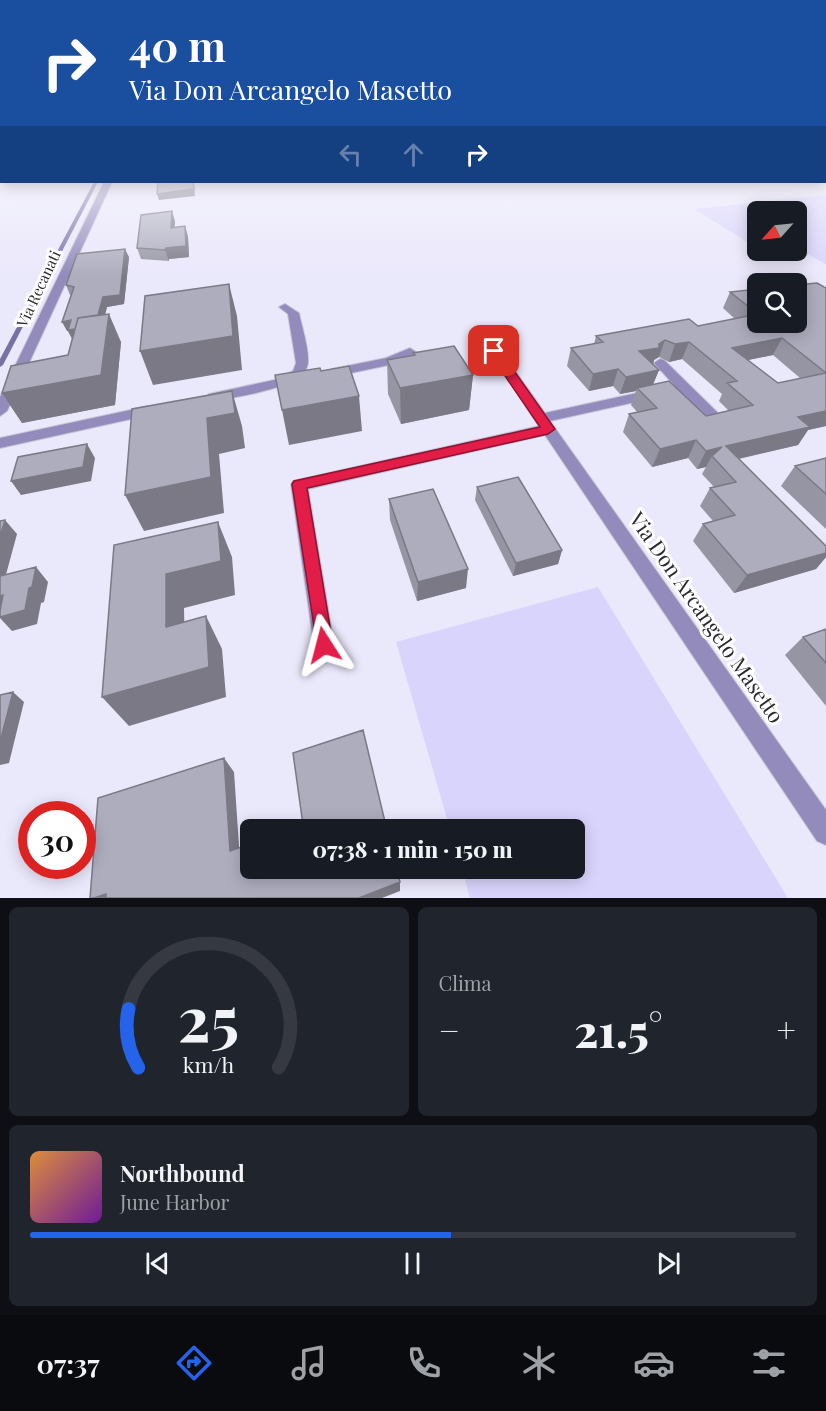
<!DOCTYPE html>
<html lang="it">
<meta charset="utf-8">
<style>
:root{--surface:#171b24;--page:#20242c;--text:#f1f3f6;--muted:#9ea1a6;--line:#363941;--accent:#2563eb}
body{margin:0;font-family:"Playfair Display",serif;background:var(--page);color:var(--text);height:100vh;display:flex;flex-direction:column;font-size:22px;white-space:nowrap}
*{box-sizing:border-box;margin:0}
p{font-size:20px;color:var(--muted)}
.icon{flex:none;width:33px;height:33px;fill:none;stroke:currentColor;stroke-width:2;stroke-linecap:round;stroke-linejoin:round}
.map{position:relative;height:898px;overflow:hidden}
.sheet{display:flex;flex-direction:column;gap:9px;padding:9px;background:#0d0f14;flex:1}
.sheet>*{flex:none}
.top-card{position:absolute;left:0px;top:0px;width:826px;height:183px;box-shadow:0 3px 15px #0003;background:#1a4fa0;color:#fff;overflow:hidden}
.needle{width:39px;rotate:243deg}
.tools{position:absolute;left:747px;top:201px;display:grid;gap:12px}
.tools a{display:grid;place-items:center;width:60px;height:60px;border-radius:9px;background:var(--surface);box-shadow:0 3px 15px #0003;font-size:30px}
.speed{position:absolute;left:18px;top:801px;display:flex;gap:12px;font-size:30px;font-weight:700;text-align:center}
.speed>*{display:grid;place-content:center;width:78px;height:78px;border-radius:50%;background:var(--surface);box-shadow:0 3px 15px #0003;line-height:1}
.speed .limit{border:9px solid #d22;background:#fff;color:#111}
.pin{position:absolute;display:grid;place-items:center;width:51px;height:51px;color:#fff;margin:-26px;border-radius:12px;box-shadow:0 3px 9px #0006}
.me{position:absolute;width:66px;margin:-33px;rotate:351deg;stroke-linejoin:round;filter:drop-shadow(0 0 4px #0008)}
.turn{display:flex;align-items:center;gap:21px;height:126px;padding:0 30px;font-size:27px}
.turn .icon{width:78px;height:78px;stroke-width:2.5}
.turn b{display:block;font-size:42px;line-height:51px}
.lanes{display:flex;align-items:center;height:57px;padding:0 30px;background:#0003;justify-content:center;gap:30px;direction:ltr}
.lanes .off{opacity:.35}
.big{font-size:45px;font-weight:800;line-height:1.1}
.sheet .card{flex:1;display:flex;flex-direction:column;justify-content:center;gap:9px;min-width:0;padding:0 21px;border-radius:9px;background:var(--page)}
.sheet .dial{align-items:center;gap:0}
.dial svg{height:156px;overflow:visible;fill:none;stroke:var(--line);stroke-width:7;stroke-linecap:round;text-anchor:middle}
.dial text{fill:var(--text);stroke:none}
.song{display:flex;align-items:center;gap:18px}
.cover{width:72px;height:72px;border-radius:9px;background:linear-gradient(135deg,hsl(30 70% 55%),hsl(280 70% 35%))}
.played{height:6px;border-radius:3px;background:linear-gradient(90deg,var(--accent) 55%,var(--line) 55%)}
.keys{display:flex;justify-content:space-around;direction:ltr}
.heat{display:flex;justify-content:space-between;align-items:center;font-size:33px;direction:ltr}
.sheet .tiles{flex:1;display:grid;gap:9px;grid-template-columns:1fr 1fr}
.card:last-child{grid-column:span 2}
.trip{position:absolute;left:240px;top:819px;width:345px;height:60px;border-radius:9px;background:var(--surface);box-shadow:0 3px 15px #0003;font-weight:800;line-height:60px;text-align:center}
.dock{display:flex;height:96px;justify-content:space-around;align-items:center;background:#090b0e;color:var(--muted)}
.dock .icon{width:42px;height:42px}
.dock .on{color:var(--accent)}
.dock b{font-size:27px;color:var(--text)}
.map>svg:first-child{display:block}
</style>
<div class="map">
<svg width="826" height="898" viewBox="0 0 826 898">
<rect width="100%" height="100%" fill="#eae8fb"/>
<path fill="#d9d4fc" d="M 826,195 L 826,264 L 807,254 L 776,259 L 762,251 L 796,250 L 796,212 L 758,212 L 757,248 L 694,209 Z
M 598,587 L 788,898 L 470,898 L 462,869 L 574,868 L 574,830 L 450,829 L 396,642 Z"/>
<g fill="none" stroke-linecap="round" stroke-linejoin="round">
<path fill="#7871a4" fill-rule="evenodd" d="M 94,182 L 98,182 L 3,365 L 0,367 L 0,359 Z"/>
<g stroke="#c7c6d6" stroke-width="2">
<path id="minor" d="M 104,182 L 112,182 L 7,411 L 0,416 L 0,397 Z
M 285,304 L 299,313 C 302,328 309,348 308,363 C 306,388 235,397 214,401 L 209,400 L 207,397 L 209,394 L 274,380 L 293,371 L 296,363 L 288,314 L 279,307 Z
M 494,346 L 498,347 L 545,413 L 674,385 L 654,363 L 660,359 L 664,360 L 717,412 L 719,415 L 717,418 L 707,418 L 681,392 L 550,421 L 826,810 L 826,845 L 817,841 L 545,435 L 308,489 L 334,645 L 331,652 L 324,655 L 317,652 L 314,645 L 291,485 L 293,481 L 539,426 L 488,350 Z
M 410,348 L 416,352 L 414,355 L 394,364 L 332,377 L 326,373 L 332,369 L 386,358 Z
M 149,406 L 156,411 L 154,414 L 0,448 L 0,438 Z"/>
</g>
<use href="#minor" fill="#928bbc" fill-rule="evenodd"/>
</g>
<path fill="#9695a3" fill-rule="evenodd" d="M 175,221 L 174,228 L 185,226 L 188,237 L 189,257 L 169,259 L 169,261 L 141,259 L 137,248 Z
M 129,257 L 124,304 L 107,307 L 105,314 L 121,342 L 115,405 L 22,423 L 2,393 L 68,355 L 72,339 L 68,331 L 67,331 L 71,295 L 70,295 L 66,285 Z
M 826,288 L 826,426 L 808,430 L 798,445 L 739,459 L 826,546 L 826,557 L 816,569 L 734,593 L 693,541 L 703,524 L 713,521 L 700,506 L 710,488 L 714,487 L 702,474 L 706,467 L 697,469 L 688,458 L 652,467 L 623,432 L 629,414 L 638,413 L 631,405 L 636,391 L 620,394 L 613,386 L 589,391 L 567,366 L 571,348 L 594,344 L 596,336 L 698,326 L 735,319 L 723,308 L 730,292 ZM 773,355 L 800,378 L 778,383 L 748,360 ZM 659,357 L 669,362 L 682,359 L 722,394 L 719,401 L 729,411 L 706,416 L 653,384 L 659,370 L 653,364 L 654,360 Z
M 413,353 L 473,375 L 469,410 L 401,424 L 388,394 L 387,360 L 413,355 Z
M 826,458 L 826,529 L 781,486 L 795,466 Z
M 477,487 L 562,550 L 558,564 L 513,576 L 475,500 Z
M 389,499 L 466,588 L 417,601 L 390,520 Z
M 826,629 L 826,706 L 785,655 L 803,637 Z"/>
<path fill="#7a7985" d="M 194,182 L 195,196 L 159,200 L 157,194 Z
M 172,211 L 175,221 L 174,238 L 171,228 Z
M 185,226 L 188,237 L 189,257 L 169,259 L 169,261 L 165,250 L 166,248 Z
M 125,249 L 129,257 L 124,304 L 107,307 L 100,336 L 73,340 L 68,331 L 67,331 L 62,322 L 103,297 Z
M 229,284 L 237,316 L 242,370 L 153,385 L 140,351 Z
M 109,314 L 121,342 L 115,405 L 22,423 L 2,393 L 101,375 Z
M 782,338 L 773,355 L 723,365 L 732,348 Z
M 665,340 L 659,357 L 654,360 L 653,365 L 639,351 L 659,344 Z
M 689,342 L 682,359 L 669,362 L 675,344 Z
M 618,369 L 613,386 L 589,391 L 593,374 Z
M 659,370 L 652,387 L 637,388 L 636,391 L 620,394 L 626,377 Z
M 473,375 L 469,410 L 401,424 L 400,388 Z
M 232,391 L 242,426 L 245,448 L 219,454 L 224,513 L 144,531 L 125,495 L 207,418 Z
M 359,396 L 362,431 L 289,445 L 282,410 Z
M 826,411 L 826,426 L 808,430 L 798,445 L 719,463 L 726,446 L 798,417 Z
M 696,440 L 688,458 L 652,467 L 660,449 Z
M 87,444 L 95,458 L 91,481 L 21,495 L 11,481 Z
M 722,447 L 712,456 L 706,467 L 697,469 L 706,451 Z
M 5,520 L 17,534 L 1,593 L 0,592 L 0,537 Z
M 218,522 L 232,557 L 235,595 L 184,608 L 185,659 L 166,627 L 166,574 Z
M 562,550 L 558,564 L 513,576 L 516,563 Z
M 826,553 L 826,557 L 816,569 L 734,593 L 747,575 Z
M 36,567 L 48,582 L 44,602 L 41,603 L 37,624 L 12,631 L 0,618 L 0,617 L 29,588 Z
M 468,569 L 466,588 L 417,601 L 418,582 Z
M 3,595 L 0,613 L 0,596 Z
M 206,616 L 222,649 L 226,697 L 129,726 L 102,697 Z
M 13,692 L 24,702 L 9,763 L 0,765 L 0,742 Z
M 224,758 L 234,772 L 240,861 L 230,851 Z
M 400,882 L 400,891 L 382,898 L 359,898 Z
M 106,894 L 116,898 L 94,898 Z"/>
<path fill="#aeadbe" stroke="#7a7985" stroke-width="1.5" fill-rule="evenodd" d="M 158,182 L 193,182 L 194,189 L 157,194 Z
M 172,211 L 171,228 L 185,226 L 186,246 L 166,248 L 165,250 L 137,248 L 141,215 Z
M 125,249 L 120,295 L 103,297 L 98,315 L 78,318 L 75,329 L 68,330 L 71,320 L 62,322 L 74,287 L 66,285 L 77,254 Z
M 817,283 L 826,288 L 826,411 L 798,417 L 810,427 L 726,446 L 826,546 L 826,553 L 747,575 L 703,524 L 735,515 L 710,488 L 736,482 L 712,456 L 722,447 L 706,451 L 696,440 L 660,449 L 629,414 L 657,408 L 637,388 L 669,381 L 706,416 L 753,405 L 727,383 L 737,381 L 689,342 L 675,344 L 665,340 L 659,344 L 659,348 L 639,351 L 659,370 L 626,377 L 618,369 L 593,374 L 571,348 L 603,342 L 596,336 L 689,319 L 698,326 L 758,314 L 758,322 L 796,322 L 796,285 ZM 782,338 L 826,373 L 778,383 L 732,348 Z
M 229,284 L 233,336 L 140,351 L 145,296 Z
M 758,289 L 758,314 L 730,292 Z
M 109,314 L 101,375 L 2,393 L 11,366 L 68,355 L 78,318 Z
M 454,346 L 473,375 L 400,388 L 387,360 L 415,355 L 413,353 Z
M 349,366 L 359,396 L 282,410 L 275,375 L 320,368 L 321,371 Z
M 232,391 L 235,413 L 207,418 L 211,477 L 125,495 L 132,409 Z
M 87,444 L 83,467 L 11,481 L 18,457 Z
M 826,458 L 826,494 L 795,466 Z
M 518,477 L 562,550 L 516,563 L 477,487 Z
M 433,489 L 468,569 L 418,582 L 389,499 Z
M 5,520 L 0,537 L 0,521 Z
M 218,522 L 221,561 L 166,574 L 166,627 L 206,616 L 209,667 L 102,697 L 114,545 Z
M 36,567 L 32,587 L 29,588 L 25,610 L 0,617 L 0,611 L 3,595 L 0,596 L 0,576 Z
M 826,629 L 826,663 L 803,637 Z
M 13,692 L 0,742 L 0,695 Z
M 363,730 L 387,830 L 291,830 L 303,825 L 293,753 Z
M 224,758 L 230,851 L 250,844 L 250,868 L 396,868 L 400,882 L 359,898 L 106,898 L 106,894 L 94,898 L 90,898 L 98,798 Z"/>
<linearGradient id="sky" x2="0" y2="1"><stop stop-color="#89a5e0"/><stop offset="0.55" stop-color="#f6f5fd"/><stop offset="1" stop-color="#f6f5fd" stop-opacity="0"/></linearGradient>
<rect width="826" height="277" fill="url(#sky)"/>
<path fill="#e11d48" stroke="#92132f" stroke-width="1.5" d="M 494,347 L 498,348 L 555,429 L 548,434 L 307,488 L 333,645 L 331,652 L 324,654 L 318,652 L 292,484 L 294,481 L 540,427 L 488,351 Z"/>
<g text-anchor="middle" stroke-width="6" stroke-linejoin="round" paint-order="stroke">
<g font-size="15" fill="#2a2a30" stroke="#fff">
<text transform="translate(39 289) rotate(-65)" y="5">Via Recanati</text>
</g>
<g font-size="21" fill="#2a2a30" stroke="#fff">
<text transform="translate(706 618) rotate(55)" y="7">Via Don Arcangelo Masetto</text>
</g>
</g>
</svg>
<div class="tools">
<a><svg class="needle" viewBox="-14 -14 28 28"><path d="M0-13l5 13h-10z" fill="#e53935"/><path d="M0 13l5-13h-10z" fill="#9ea1a6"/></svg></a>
<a><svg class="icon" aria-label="search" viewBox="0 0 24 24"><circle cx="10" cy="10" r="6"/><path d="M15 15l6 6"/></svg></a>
</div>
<div class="speed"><div class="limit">30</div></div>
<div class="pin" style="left:494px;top:351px;background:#d93025"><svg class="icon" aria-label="arrive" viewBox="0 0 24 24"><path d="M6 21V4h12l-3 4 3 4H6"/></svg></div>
<svg class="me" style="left:324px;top:645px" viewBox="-20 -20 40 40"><path d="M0-17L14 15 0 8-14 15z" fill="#e11d48" stroke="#fff" stroke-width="4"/></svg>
<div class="trip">07:38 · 1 min · 150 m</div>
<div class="top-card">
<div class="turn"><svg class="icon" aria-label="right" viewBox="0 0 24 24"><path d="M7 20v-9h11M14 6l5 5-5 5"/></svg><div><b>40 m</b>Via Don Arcangelo Masetto</div></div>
<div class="lanes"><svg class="icon off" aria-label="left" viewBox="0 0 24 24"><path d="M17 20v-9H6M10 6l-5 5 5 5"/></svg><svg class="icon off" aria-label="ahead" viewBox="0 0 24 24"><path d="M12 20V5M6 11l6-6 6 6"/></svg><svg class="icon" aria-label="right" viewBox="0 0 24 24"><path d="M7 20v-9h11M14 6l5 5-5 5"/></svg></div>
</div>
</div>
<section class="sheet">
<div class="tiles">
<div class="card dial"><svg viewBox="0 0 100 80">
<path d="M14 69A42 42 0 1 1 86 69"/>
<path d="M14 69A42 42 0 0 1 9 39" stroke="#2563eb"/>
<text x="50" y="56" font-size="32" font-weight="700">25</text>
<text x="50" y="72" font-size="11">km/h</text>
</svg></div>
<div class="card"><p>Clima</p>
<div class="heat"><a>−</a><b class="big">21.5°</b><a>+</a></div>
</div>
<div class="card">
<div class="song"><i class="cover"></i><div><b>Northbound</b><p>June Harbor</p></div></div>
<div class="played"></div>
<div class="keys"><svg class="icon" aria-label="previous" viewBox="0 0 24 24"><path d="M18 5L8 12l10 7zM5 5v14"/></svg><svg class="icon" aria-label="pause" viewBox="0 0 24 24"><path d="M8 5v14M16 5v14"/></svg><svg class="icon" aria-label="next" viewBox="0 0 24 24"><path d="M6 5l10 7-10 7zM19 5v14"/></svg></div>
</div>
</div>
</section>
<nav class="dock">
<b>07:37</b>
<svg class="icon on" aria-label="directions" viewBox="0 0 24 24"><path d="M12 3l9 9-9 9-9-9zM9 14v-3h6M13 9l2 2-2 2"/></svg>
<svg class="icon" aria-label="music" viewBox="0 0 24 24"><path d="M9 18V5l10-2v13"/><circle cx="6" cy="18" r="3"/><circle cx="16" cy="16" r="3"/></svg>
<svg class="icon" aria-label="phone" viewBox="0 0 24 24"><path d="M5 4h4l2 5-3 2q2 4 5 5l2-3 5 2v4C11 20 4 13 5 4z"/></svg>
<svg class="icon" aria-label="climate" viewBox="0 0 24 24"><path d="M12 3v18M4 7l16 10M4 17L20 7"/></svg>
<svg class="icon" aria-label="car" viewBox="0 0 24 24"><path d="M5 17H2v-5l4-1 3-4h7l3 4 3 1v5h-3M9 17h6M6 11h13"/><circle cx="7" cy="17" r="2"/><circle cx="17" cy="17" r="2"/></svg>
<svg class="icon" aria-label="filters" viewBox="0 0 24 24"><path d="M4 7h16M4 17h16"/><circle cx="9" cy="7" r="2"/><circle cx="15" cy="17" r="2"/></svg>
</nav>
